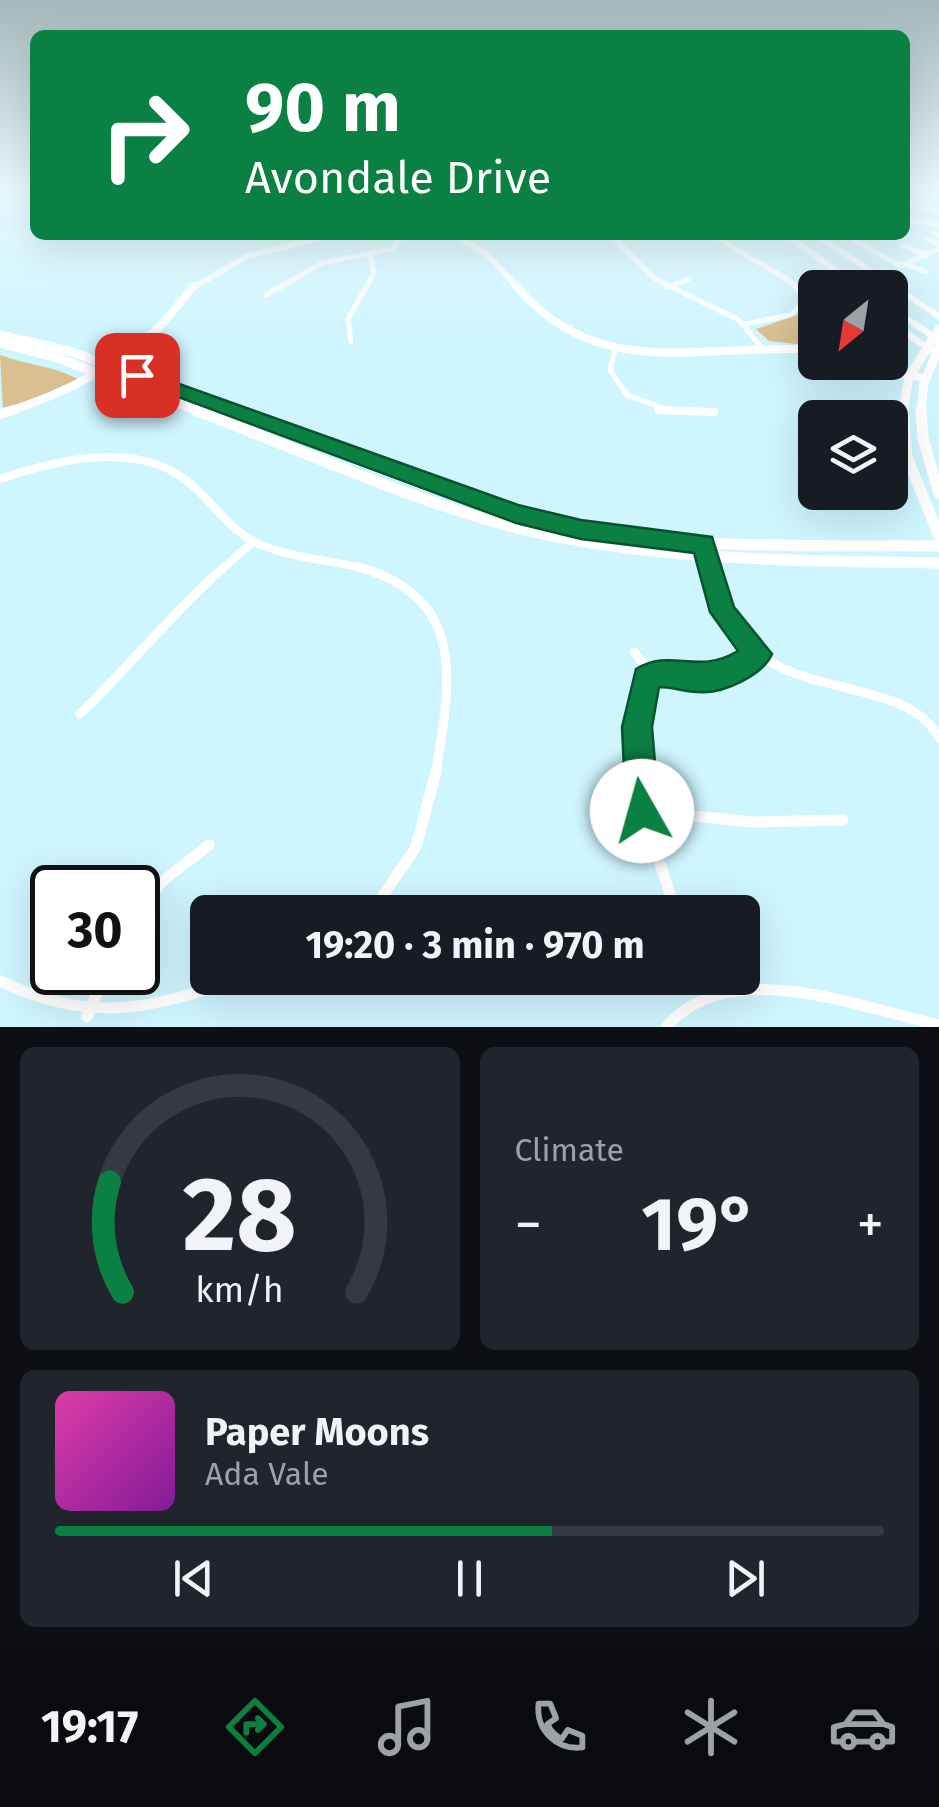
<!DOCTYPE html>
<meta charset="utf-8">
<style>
:root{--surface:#171b24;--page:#20242c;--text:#f1f3f6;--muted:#9ea1a6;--line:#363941;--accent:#0b8043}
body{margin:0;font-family:"Fira Sans",sans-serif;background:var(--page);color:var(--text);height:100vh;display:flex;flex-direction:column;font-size:38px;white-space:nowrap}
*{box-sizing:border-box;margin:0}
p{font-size:32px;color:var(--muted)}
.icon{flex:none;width:55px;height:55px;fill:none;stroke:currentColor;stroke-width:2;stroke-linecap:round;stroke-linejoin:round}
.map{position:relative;height:1027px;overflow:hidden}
.side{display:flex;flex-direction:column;gap:20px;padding:20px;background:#0d0f14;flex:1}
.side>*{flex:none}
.top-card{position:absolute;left:30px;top:30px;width:880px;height:210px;border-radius:15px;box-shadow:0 10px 40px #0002;background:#0b8043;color:#fff;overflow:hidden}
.needle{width:65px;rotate:210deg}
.buttons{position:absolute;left:798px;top:270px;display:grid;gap:20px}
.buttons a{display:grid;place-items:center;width:110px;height:110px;border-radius:15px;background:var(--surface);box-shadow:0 10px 40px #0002;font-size:50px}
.speed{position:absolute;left:30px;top:865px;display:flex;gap:20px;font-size:50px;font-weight:700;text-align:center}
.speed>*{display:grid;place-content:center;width:130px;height:130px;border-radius:50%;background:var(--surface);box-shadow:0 10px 40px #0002;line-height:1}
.speed .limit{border:5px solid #111;border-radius:15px;background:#fff;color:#111}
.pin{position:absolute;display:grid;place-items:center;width:85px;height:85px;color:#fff;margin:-42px;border-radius:20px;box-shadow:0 5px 15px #0006}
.me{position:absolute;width:110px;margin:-55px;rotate:353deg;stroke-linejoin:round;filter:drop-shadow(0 0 8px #0008)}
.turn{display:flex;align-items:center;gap:35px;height:210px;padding:0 50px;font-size:45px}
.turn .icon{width:130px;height:130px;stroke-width:2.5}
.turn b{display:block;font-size:70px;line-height:85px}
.big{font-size:75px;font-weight:700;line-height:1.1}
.side .card{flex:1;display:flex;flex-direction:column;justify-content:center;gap:15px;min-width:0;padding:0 35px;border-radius:15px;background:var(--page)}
.side .dial{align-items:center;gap:0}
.dial svg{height:260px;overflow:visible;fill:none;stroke:var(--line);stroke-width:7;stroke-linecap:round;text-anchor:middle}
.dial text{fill:var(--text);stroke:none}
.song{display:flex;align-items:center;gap:30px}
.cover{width:120px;height:120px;border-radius:15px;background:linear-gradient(135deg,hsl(320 70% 55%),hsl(290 70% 35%))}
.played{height:10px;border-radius:5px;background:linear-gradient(90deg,var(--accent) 60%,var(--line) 60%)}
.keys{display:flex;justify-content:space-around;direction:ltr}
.heat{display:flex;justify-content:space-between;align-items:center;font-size:55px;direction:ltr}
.side .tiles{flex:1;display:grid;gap:20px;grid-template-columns:1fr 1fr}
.card:last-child{grid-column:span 2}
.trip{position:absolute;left:190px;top:895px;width:570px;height:100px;border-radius:15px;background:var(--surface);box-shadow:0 10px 40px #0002;font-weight:700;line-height:100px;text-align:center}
.tabs{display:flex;height:160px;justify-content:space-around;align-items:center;background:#090b0e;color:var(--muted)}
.tabs .icon{width:70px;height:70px}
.tabs .selected{color:var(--accent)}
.tabs b{font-size:45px;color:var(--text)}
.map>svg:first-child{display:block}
</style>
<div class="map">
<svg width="939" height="1027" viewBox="0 0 939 1027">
<rect width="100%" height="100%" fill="#cff5ff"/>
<path fill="#dac090" d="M 803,313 L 815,319 L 815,346 L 769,341 L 756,329 Z
M 0,355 C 27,365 54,366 78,379 L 54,393 L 3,409 Z"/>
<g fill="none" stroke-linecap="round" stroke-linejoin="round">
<path stroke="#fff" stroke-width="5" d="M 905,219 L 939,225
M 935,233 L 939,236
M 611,235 L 655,279 L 739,320 L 762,348
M 712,235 L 790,281 L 802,294 L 801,305 L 790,315 L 745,324
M 845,235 L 901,266 L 939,249
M 927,239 L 939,244
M 902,245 L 928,255
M 908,265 L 926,272
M 667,287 L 689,279
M 266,295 L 322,263 L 392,249 L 404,235
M 351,342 L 348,319 L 374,273 L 370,255
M 808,349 L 813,373
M 615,350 L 610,370 L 627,395 L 674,412"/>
<path stroke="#fff" stroke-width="8" d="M 659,410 L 714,412
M 0,479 C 59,459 141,439 192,485 C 213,503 229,529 255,542 C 290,559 331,559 368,570
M 704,544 L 711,570
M 221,570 L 254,541"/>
<path stroke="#fff" stroke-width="9" d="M 359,567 C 467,598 451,681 436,771
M 710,567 C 714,581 716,599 723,612 C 769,708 903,669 939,738
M 634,652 L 651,673 C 700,679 715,681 758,654
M 80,714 C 130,666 172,613 224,567
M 638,771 C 633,736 634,705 651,673"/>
<path stroke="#fff" stroke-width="11" d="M 638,768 L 648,827 L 676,912
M 642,811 L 753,822 L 843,820
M 138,910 L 164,880 L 209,845
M 372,912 L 416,847 L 437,768
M 703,978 L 710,992
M 0,981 C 86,1023 151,1011 238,978
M 87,1017 L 106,972
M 666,1027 C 729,954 858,1007 939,1025"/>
<path stroke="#fff" stroke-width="6" d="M 905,204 L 939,211
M 453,235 L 486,253 L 519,289
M 191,289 L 247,256 L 331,235"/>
<path stroke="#fff" stroke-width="8" d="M 516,286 C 600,385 703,342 815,350
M 853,362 L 923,378
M 6,412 C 61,395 115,368 158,328 C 171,316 181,300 194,286"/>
<path stroke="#fff" stroke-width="10" d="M 0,414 L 14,410"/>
<path stroke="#fff" stroke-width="9" d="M 0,335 L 69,351 L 234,412
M 0,343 L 58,358 L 201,412
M 903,412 L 909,377 L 939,329
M 921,412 L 924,383 L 939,347"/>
<path stroke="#fff" stroke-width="11" d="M 195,410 C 305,451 439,514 553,536 C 681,561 809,561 939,563
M 228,410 C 331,448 436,495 544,521 C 673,551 808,545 939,546
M 903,410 L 907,457 L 939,536
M 921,410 L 923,438 L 939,494"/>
<path fill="#fff" fill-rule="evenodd" d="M 782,235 L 791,235 L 866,288 L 855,288 Z
M 812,235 L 821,235 L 939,313 L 939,320 Z
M 890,304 L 939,336 L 939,344 L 890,311 Z
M 890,318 L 939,352 L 939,360 L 890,326 Z"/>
</g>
<linearGradient id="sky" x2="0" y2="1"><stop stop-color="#a5b8ba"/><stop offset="0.57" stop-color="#e9faff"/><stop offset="1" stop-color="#e9faff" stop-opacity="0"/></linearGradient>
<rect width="939" height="335" fill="url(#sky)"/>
<path fill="#0b8043" stroke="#07532c" stroke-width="2.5" d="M 130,371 L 143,371 L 518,505 L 581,520 L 712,537 L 734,607 L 772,654 C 763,675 723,694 700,692 C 686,692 672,687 659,687 L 652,727 L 659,811 L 654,823 L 642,828 L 631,823 L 626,811 L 622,727 L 636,669 C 672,647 696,676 738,651 L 710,612 L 694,553 L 581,539 L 516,523 L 130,379 Z"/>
</svg>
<div class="buttons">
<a><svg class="needle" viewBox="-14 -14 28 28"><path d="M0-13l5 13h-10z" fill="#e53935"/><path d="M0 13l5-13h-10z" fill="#9ea1a6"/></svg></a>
<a><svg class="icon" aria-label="layers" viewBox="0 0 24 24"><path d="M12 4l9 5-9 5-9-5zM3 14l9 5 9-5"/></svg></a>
</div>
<div class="speed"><div class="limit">30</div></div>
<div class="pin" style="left:137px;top:375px;background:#d93025"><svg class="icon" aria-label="arrive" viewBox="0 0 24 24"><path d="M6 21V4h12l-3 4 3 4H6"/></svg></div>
<svg class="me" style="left:642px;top:811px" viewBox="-20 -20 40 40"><circle r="19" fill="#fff"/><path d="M0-13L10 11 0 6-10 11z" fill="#0b8043"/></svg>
<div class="trip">19:20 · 3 min · 970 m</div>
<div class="top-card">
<div class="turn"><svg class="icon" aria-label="right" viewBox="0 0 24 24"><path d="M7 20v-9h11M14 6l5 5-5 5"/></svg><div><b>90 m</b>Avondale Drive</div></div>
</div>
</div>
<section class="side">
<div class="tiles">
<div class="card dial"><svg viewBox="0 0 100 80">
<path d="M14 69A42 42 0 1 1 86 69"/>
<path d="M14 69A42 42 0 0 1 10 35" stroke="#0b8043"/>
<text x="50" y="56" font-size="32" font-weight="700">28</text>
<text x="50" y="72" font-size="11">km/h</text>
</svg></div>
<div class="card"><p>Climate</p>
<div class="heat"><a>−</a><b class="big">19°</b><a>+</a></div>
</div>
<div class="card">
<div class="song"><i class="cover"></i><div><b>Paper Moons</b><p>Ada Vale</p></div></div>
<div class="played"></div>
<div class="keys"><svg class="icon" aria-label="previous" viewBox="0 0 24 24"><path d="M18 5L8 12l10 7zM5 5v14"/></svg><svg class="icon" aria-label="pause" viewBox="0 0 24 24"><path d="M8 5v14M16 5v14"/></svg><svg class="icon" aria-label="next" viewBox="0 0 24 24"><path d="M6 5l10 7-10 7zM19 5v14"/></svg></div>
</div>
</div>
</section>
<nav class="tabs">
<b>19:17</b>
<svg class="icon selected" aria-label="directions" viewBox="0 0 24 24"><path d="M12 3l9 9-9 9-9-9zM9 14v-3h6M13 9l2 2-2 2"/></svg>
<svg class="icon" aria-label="music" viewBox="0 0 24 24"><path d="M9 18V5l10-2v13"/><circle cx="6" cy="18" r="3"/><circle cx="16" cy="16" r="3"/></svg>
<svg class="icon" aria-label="phone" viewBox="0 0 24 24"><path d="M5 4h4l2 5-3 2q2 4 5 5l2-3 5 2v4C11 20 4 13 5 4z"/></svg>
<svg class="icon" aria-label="climate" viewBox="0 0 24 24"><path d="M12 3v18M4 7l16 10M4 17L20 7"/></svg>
<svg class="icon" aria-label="car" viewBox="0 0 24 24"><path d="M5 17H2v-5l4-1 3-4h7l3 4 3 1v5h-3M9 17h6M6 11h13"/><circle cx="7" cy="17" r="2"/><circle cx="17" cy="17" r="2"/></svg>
</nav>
